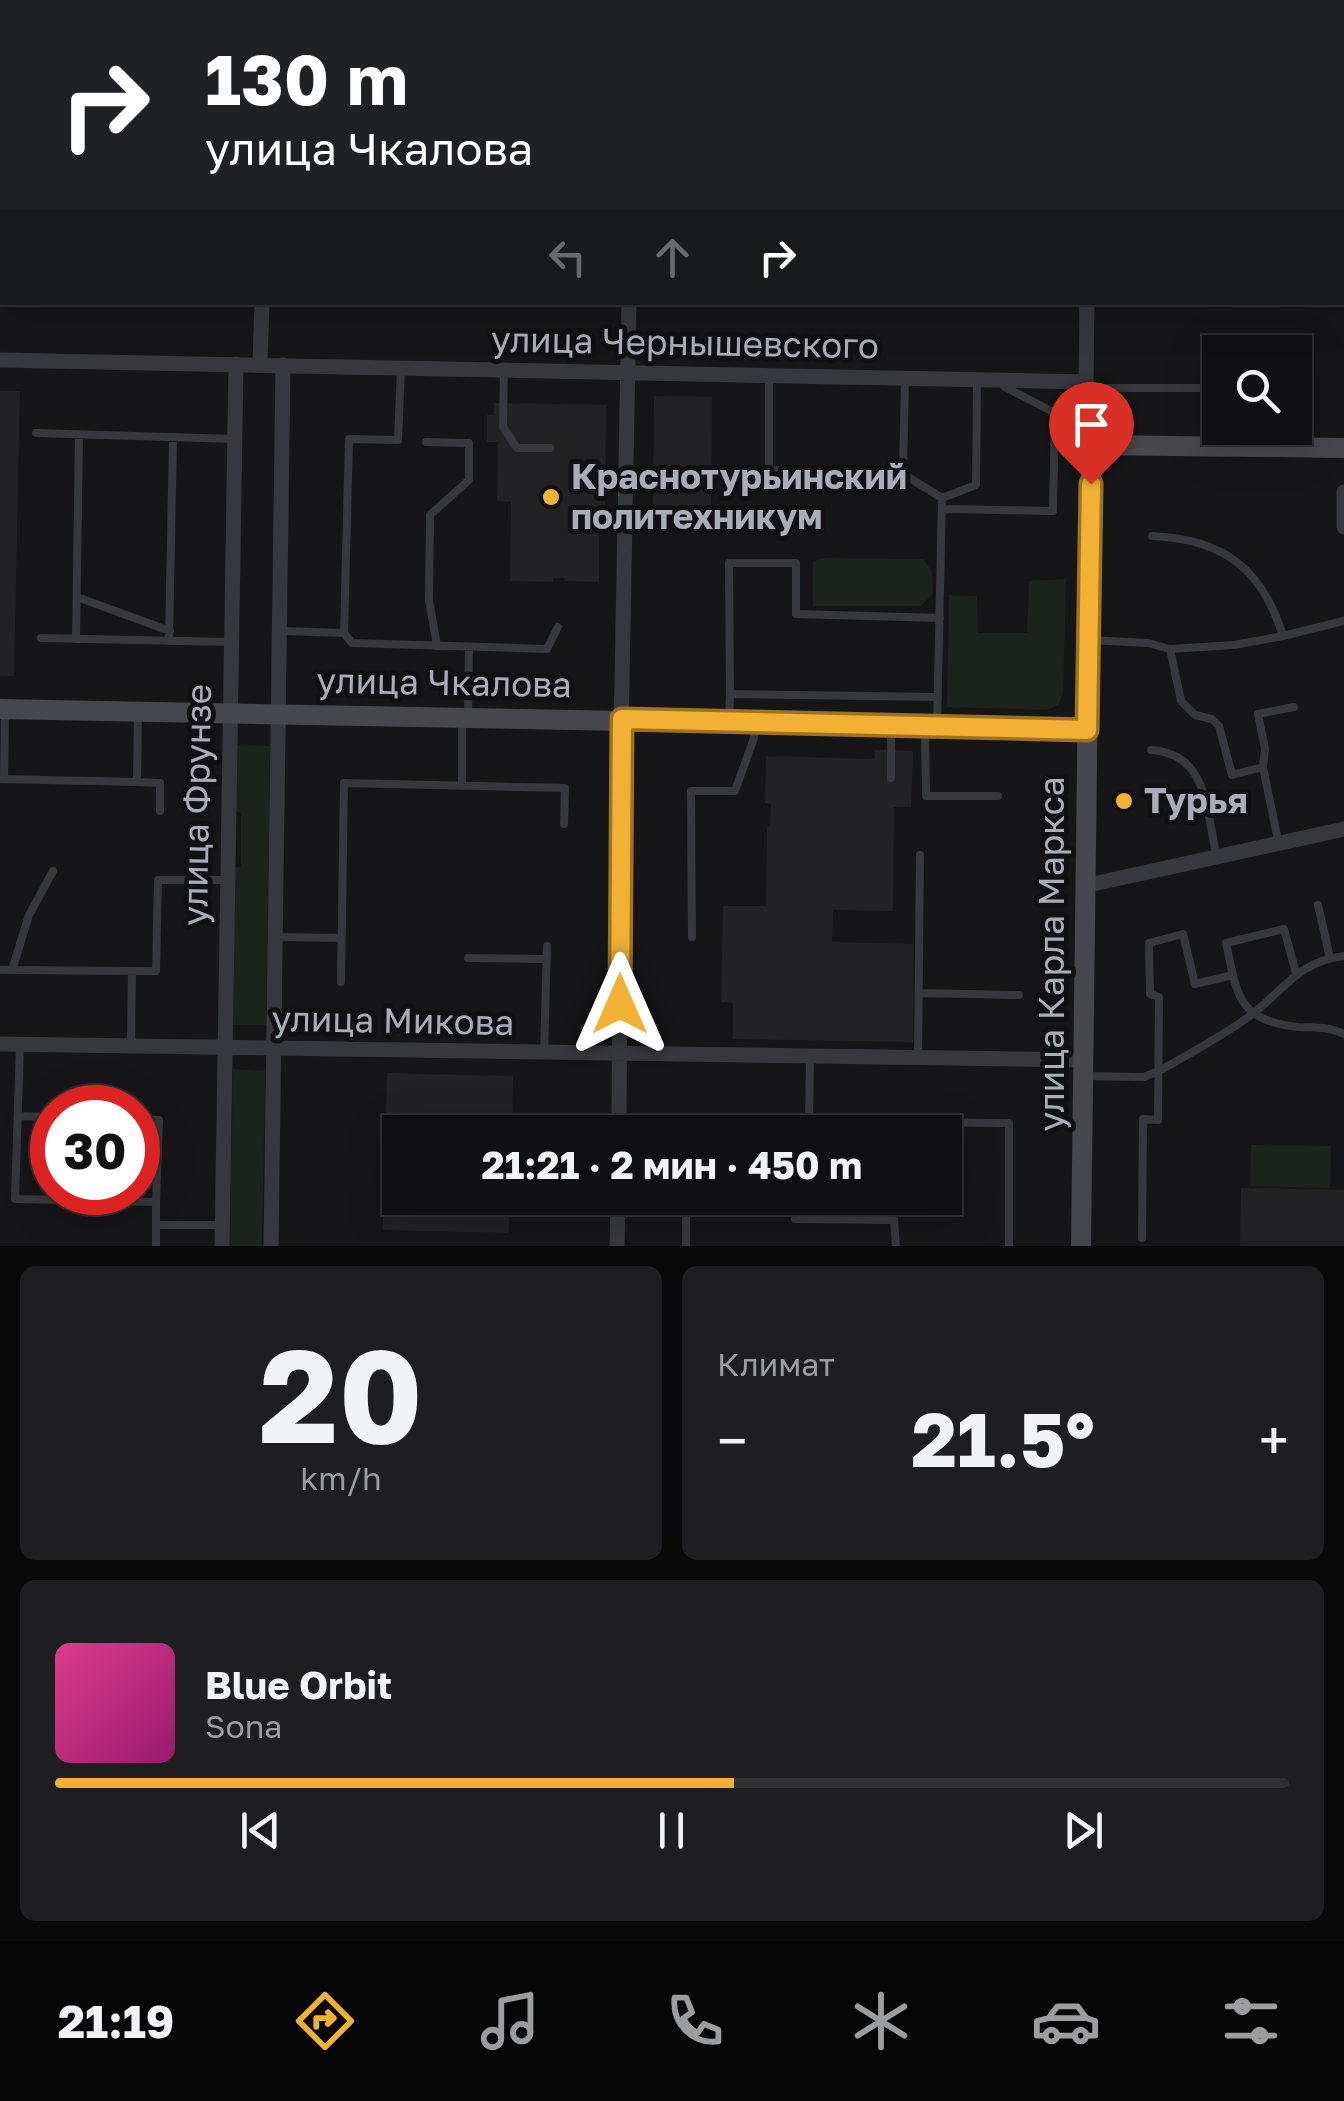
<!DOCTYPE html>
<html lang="ru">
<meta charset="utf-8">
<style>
:root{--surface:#101012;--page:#1e1e20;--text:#f1f3f6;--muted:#9c9d9f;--line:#303032;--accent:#f2b134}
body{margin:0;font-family:"Golos Text",sans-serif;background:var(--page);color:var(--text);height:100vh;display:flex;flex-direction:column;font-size:38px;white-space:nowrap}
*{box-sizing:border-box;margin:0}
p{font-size:32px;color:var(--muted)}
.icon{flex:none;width:55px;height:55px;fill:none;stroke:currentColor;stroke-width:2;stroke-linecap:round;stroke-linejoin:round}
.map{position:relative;height:1246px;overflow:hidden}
.drawer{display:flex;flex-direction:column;gap:20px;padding:20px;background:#09090a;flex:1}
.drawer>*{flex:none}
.hud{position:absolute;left:0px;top:0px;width:1345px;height:305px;box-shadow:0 10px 40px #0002,0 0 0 2px var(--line);background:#202124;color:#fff;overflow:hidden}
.controls{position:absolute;left:1202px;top:335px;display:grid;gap:20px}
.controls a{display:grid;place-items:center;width:110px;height:110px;border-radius:0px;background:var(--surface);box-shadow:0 10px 40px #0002,0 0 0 2px var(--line);font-size:50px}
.speed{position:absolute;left:30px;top:1085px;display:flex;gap:20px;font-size:50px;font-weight:700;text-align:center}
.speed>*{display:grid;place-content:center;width:130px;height:130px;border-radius:50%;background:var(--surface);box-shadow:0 10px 40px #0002,0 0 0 2px var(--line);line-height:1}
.speed .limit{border:15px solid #d22;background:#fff;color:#111}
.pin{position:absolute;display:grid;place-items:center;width:85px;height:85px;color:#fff;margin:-102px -42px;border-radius:50% 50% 50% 0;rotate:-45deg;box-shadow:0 0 10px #0007}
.pin .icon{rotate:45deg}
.me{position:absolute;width:110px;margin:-55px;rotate:0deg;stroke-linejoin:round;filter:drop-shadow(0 0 8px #0008)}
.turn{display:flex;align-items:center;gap:35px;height:210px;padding:0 40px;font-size:45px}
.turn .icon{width:130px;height:130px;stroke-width:2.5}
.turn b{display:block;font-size:70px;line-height:85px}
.lanes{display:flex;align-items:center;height:95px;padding:0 40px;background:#0003;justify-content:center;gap:50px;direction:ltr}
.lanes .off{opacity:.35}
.big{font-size:75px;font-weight:700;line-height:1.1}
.drawer .tile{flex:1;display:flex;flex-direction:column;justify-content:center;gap:15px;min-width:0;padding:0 35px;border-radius:15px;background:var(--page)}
.drawer .dial{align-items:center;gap:0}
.dial b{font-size:130px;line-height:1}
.song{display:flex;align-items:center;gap:30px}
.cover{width:120px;height:120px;border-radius:15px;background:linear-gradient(135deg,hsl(330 70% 55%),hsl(320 70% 35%))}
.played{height:10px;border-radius:5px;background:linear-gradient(90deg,var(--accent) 55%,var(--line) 55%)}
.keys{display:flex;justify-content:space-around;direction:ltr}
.heat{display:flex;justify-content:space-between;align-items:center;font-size:55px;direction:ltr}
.drawer .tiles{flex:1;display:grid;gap:20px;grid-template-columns:1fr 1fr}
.tile:last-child{grid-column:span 2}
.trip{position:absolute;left:382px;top:1115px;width:580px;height:100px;border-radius:0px;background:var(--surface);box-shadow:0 10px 40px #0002,0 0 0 2px var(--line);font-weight:700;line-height:100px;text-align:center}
.tabs{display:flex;height:160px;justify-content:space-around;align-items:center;background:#060607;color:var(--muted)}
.tabs .icon{width:70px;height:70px}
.tabs .selected{color:var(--accent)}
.tabs b{font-size:45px;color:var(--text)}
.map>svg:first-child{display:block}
</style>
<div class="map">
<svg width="1344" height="1246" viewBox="0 0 1344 1246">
<rect width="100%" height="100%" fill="#161618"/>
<path fill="#222225" d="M 0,391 L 20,391 L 14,676 L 0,676 Z
M 654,396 L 712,397 L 711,507 L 653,507 Z
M 494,403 L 606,405 L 605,520 L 599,520 L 599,582 L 565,581 L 564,578 L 553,578 L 553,582 L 510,581 L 511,502 L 497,501 L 498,442 L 487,442 L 487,415 L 494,415 Z
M 875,750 L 887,750 L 888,756 L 895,756 L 895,750 L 913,751 L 911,807 L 894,807 L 893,911 L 833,910 L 832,942 L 914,944 L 913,1042 L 733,1039 L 733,1003 L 721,1002 L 723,906 L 766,906 L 767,827 L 770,826 L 771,804 L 765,803 L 766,756 L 874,759 Z
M 387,1073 L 513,1076 L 512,1132 L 400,1132 L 400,1198 L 510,1198 L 509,1233 L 383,1230 Z
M 1241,1188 L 1344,1190 L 1344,1246 L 1240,1246 Z"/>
<path fill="#1c231d" d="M 822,558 L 923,559 L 932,571 L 933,593 L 921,606 L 813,606 L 813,562 Z
M 1066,579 L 1063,694 L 1058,705 L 1047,710 L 947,707 L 949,595 L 977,596 L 978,633 L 1027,633 L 1029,581 Z
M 235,745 L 270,746 L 266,1025 L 227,1025 L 232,869 L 241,866 L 241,814 L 233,809 Z
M 233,1069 L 265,1071 L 262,1246 L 230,1246 Z
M 34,1125 L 52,1125 L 52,1188 L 41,1183 L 35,1159 Z
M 1251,1145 L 1331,1146 L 1330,1188 L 1250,1186 Z"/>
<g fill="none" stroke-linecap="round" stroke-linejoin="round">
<path stroke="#37383d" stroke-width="8" d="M 35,2 L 35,0
M 0,199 L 2,199
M 504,369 L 503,427 L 517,448 L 550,448
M 769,375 L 769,470 L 903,474 L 905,378
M 1086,388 L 1214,388
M 36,433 L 234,439
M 426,442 L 469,443 L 469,480 L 430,515 L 429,600 L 437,646
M 1054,444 L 1089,445
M 903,474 L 942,498
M 942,498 L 976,485 L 977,380
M 942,509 L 1053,511 L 1055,413 L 1005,387 L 1005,382
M 1152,536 C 1223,539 1262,568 1283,636 L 1344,621
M 77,597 L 170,631
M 282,631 L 344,633 L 352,643 L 547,649 L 558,627
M 344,633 L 349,439 L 398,440 L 401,368
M 41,638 L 230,642
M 76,639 L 79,435
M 1089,640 L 1148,643 L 1170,649 L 1181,701 L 1195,715 L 1212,719 L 1219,726 L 1232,775 L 1263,767
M 169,641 L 173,437
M 1170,649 L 1234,645 L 1283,636
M 730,694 L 729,563 L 796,563 L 796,614 L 940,618
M 468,716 L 469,647
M 462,720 L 462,786
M 729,721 L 730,694 L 938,697
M 937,727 L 942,498
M 925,731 L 926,796 L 998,796
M 1151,750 C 1209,753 1206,813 1217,858
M 891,778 L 891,727
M 0,779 L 137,782 L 138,715
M 4,779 L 5,709
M 137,782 L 160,783 L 160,811
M 1279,845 L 1263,767 L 1265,749 L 1258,714 L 1294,707
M 1318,905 L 1330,958
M 276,937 L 341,938
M 692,937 L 691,791 L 735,791 L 754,738 L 754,726
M 468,958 L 546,959
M 0,970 L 156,971 L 158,880 L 226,880
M 12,970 L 29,915 L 53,871
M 1296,973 L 1284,929 L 1226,943 C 1237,994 1237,1021 1298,1027 C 1316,1028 1328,1026 1344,1034
M 341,982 L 344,783 L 565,788 L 564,824
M 919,993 L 1019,995
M 20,1045 L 15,1199 L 156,1202 L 159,1120 L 138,1119
M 131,1047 L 132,971
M 544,1053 L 547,946
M 918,1058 L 920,855
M 1086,1076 L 1144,1077 L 1159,1071 C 1189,1054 1219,1038 1247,1018 C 1284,992 1295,962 1344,956
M 18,1116 L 52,1117
M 809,1121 L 1009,1123 L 1009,1246
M 809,1122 L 810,1057
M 619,1127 L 809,1130
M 795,1219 L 894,1220 L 896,1246
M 807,1219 L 808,1198
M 156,1225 L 222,1225
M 1142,1238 L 1143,1119 L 1158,1120 L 1159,997 L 1150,994 L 1149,943 L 1183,934 L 1195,984 L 1233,975
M 156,1246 L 156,1202
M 686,1246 L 686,1198"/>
<path stroke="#37383d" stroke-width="15" d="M 1087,0 L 1088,2
M 283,2 L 283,0
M 639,2 L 640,0
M 1342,69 L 1344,70
M 0,71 L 2,71
M 1087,302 L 1086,388 L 1091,445
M 0,360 L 1086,382
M 260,364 L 262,302
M 1344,492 L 1344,527
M 1084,886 L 1344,829
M 0,1044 L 1084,1060
M 619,1132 L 621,736 L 629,302
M 222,1246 L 236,364
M 271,1246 L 283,365
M 617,1246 L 618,1198"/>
<path stroke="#45474d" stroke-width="20" d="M 0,709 L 1087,730
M 1081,1246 L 1091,445 L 1344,448"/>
</g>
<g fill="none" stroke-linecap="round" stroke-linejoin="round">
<g stroke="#9d7322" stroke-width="25">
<path id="route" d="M 620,1004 L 622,719 L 1087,730 L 1091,484"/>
</g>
<use href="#route" stroke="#f2b134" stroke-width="18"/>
</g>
<g fill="#f2b134" stroke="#111113" stroke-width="4">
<circle cx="551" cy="497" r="10"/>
<circle cx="1124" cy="801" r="10"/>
</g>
<g text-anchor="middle" stroke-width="10" stroke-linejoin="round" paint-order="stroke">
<g font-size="35" fill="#a8adb8" stroke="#111113">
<text transform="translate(685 343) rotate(1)" y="12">улица Чернышевского</text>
<text transform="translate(444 683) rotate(1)" y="12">улица Чкалова</text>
<text transform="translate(197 805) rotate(-89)" y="12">улица Фрунзе</text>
<text transform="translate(1052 954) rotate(-90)" y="12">улица Карла Маркса</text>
<text transform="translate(393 1021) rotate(1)" y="12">улица Микова</text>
</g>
<g font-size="35" font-weight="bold" fill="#a8adb8" stroke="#111113" text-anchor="start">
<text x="571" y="489">Краснотурьинский<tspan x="571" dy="40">политехникум</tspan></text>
<text x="1144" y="813">Турья</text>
</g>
</g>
</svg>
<div class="controls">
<a><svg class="icon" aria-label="search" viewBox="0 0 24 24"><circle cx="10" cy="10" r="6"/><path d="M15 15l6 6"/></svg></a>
</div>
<div class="speed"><div class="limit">30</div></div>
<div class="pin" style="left:1091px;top:484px;background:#d93025"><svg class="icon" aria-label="arrive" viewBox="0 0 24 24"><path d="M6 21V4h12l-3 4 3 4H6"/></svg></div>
<svg class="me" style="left:620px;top:1004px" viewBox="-20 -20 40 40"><path d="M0-17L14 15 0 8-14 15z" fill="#f2b134" stroke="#fff" stroke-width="4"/></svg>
<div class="trip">21:21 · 2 мин · 450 m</div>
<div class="hud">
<div class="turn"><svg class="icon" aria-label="right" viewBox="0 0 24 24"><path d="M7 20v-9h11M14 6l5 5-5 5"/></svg><div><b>130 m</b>улица Чкалова</div></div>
<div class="lanes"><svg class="icon off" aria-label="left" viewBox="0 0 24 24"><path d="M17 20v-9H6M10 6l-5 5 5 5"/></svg><svg class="icon off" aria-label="ahead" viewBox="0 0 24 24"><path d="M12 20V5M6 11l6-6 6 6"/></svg><svg class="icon" aria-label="right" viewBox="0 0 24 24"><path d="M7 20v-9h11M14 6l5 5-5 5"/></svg></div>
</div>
</div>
<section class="drawer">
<div class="tiles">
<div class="tile dial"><b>20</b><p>km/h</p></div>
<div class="tile"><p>Климат</p>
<div class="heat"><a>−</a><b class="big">21.5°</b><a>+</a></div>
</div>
<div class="tile">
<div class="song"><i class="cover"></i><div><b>Blue Orbit</b><p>Sona</p></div></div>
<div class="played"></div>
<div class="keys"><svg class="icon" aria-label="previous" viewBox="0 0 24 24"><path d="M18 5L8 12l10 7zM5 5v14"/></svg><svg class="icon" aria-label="pause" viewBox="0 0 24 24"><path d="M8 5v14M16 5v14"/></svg><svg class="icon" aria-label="next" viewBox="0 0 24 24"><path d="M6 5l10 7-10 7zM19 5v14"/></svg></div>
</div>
</div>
</section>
<nav class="tabs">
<b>21:19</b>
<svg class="icon selected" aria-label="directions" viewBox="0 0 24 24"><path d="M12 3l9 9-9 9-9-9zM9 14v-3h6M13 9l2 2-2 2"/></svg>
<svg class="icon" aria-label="music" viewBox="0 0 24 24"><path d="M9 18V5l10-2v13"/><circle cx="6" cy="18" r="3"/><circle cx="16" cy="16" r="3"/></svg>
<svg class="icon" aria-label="phone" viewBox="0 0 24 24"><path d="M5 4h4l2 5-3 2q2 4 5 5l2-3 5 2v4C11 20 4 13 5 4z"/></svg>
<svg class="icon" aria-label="climate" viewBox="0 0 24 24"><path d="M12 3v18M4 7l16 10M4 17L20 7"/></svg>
<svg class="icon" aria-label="car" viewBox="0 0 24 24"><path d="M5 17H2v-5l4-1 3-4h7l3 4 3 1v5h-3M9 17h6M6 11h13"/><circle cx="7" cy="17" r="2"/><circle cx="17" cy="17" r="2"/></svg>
<svg class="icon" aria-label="filters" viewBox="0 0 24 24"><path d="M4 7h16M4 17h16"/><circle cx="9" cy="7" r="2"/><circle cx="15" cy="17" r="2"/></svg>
</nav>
